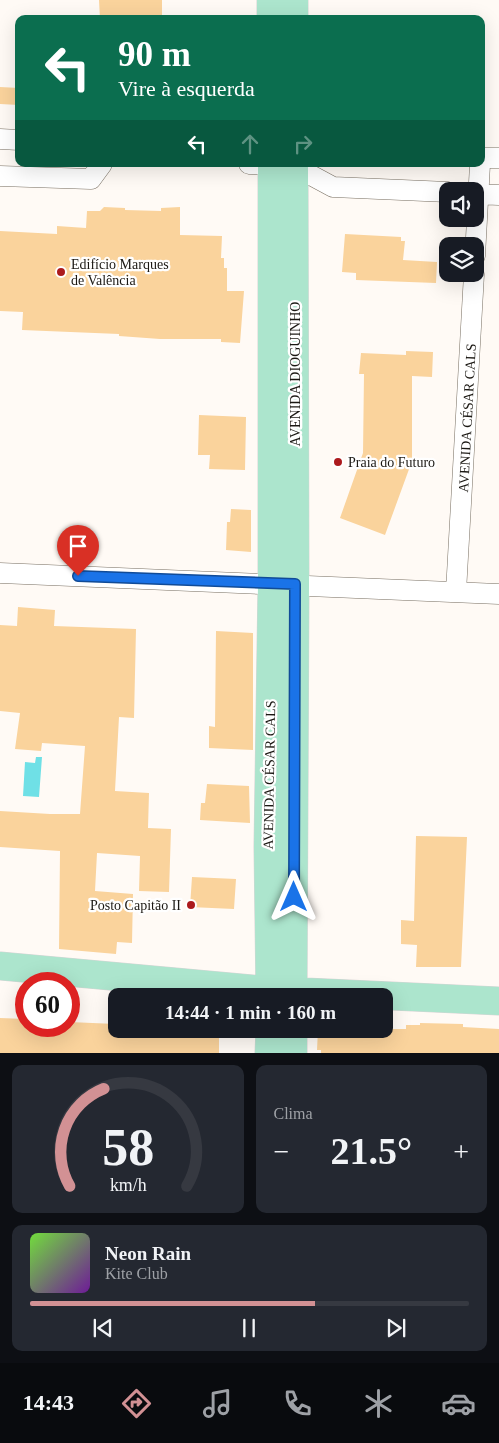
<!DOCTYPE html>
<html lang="pt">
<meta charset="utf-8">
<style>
:root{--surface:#171b24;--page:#242831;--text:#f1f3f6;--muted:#9ea1a6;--line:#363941;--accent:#d29194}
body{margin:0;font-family:"Times New Roman",serif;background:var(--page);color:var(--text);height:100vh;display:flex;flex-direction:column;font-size:19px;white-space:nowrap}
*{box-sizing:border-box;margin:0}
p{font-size:16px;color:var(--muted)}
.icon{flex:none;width:28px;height:28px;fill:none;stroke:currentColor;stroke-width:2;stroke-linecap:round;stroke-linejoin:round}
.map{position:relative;height:1053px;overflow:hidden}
.sheet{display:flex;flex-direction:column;gap:12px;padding:12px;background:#0d0f14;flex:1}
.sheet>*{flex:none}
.guide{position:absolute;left:15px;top:15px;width:470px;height:152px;border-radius:10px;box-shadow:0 5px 20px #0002;background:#0b6e4f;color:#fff;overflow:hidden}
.fabs{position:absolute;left:439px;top:182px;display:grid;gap:10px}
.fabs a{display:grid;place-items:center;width:45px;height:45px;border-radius:10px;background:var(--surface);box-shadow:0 5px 20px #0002;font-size:25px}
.speed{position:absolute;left:15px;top:972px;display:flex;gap:10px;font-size:25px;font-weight:700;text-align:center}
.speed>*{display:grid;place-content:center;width:65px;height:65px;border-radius:50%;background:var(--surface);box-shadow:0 5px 20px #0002;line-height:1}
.speed .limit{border:8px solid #d22;background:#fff;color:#111}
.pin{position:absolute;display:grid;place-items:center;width:42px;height:42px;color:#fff;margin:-51px -21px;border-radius:50% 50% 50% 0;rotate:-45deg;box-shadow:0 0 5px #0007}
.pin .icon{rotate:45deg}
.me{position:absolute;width:55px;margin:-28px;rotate:0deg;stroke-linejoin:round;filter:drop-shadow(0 0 4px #0008)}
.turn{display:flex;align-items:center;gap:18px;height:105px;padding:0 20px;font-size:22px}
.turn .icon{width:65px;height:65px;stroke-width:2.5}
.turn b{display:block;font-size:35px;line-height:42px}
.lanes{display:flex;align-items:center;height:48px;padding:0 20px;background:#0003;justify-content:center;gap:25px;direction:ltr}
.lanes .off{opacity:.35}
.big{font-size:38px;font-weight:700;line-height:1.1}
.sheet .tile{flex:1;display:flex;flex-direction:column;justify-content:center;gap:8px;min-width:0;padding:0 18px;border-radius:10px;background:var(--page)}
.sheet .dial{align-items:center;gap:0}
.dial svg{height:130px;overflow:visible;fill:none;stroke:var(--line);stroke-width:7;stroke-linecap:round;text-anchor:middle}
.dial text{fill:var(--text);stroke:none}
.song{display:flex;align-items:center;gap:15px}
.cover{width:60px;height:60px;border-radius:8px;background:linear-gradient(135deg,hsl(100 70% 55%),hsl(280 70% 35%))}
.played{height:5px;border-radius:2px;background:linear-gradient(90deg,var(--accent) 65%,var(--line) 65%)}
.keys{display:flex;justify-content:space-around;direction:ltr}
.heat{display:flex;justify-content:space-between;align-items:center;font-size:28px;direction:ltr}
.sheet .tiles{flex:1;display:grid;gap:12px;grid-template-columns:1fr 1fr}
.tile:last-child{grid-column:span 2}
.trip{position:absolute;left:108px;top:988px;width:285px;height:50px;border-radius:10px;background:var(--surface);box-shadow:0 5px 20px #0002;font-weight:700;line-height:50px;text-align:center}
.tab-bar{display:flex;height:80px;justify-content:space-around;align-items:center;background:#090b0e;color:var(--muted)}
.tab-bar .icon{width:35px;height:35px}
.tab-bar .selected{color:var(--accent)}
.tab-bar b{font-size:22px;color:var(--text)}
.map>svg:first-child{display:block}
</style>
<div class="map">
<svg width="499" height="1053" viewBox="0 0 499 1053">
<rect width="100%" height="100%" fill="#fffaf5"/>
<path fill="#6fe0e6" d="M 36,757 L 42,757 L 39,797 L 23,796 L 25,762 L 35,763 Z"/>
<path fill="#fad39c" d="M 99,0 L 162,0 L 162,19 L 100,19 Z
M 0,87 L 19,88 L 19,105 L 0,104 Z
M 104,207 L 125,208 L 125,210 L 161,211 L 161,208 L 180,207 L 180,235 L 222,236 L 221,258 L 224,258 L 224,268 L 227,268 L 227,291 L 244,291 L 240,343 L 221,342 L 221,339 L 160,339 L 119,336 L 119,334 L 22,330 L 23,312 L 0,311 L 0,231 L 57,234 L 57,226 L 86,228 L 87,211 L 100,211 Z
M 345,234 L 401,237 L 401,241 L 405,241 L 403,260 L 437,262 L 436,283 L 356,280 L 356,273 L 342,272 Z
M 406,351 L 433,352 L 432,377 L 412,376 L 412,461 L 385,535 L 340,518 L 363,453 L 364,374 L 359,374 L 361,353 L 406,355 Z
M 199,415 L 246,417 L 245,470 L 209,469 L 210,455 L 198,455 Z
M 231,509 L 251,510 L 251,552 L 226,550 L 227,522 L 230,522 Z
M 18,607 L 55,610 L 54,626 L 136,629 L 134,718 L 119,717 L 115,791 L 149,793 L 148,828 L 171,829 L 169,892 L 139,891 L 140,856 L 97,853 L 95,891 L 133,894 L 132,943 L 117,942 L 116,954 L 59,949 L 60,851 L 0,847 L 0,811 L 50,814 L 80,814 L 85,746 L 42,743 L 41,751 L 15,749 L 20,713 L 0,711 L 0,625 L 17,626 Z
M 216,631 L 253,633 L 253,750 L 209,748 L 209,726 L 215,727 Z
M 207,784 L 249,786 L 250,823 L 200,820 L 201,803 L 205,803 Z
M 416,836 L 467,837 L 461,967 L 416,967 L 417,945 L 401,944 L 401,920 L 414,921 Z
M 192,877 L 236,879 L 234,909 L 190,907 Z
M 0,1018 L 26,1019 L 26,1026 L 69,1026 L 69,1022 L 116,1024 L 116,1029 L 219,1030 L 219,1053 L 0,1053 Z
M 420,1023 L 463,1024 L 463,1027 L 499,1029 L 499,1053 L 321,1053 L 321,1050 L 317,1050 L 318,1029 L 406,1029 L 406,1025 L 420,1025 Z"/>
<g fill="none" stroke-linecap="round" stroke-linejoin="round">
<g stroke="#797063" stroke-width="21">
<path id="minor" d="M 0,139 L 19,140
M 481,158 L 499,158
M 249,164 L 294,166 L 333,187 L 448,192
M 0,176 L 91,179 L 102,164
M 475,194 L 499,195
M 475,256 L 480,164
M 0,573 L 499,594
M 456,592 L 474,274"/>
</g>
<g stroke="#d6d5d5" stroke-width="29">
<path id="primary" d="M 271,0 L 271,19
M 294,19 L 294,0
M 0,966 L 263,990 L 499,1001
M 270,996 L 268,847 L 272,584 L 272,164
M 293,996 L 295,584 L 294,164
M 269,1053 L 270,1029
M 293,1053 L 293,1029"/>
</g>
<use href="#minor" stroke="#fff" stroke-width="20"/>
<use href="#primary" stroke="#ace5cd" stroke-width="28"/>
</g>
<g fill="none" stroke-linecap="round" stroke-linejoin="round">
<g stroke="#114b97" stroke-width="12">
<path id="route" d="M 78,576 L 295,584 L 294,897"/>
</g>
<use href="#route" stroke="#1a73e8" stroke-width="9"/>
</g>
<g fill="#ac1a1d" stroke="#fff" stroke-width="2">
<circle cx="61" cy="272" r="5"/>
<circle cx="338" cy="462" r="5"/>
<circle cx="191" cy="905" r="5"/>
</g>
<g text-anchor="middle" stroke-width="4.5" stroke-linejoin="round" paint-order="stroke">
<g font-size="14" fill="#1b1813" stroke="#fff" text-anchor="start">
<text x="71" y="269">Edifício Marques<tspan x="71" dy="16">de Valência</tspan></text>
<text x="348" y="467">Praia do Futuro</text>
<text x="181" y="910" text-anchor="end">Posto Capitão II</text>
</g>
<g font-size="14" fill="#1b1813" stroke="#fff">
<text transform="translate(295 374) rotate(-90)" y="5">AVENIDA DIOGUINHO</text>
<text transform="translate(467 418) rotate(-87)" y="5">AVENIDA CÉSAR CALS</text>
<text transform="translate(269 775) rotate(-89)" y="5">AVENIDA CÉSAR CALS</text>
</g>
</g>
</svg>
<div class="fabs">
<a><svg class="icon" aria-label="sound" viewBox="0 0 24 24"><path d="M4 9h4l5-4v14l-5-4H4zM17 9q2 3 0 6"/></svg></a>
<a><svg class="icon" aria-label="layers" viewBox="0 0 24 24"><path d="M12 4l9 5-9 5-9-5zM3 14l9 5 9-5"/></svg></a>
</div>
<div class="speed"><div class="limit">60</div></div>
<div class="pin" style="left:78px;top:576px;background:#d93025"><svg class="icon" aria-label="arrive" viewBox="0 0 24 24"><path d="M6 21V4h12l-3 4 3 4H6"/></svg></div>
<svg class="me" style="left:294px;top:897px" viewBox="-20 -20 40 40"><path d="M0-17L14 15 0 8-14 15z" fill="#1a73e8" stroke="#fff" stroke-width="4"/></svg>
<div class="trip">14:44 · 1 min · 160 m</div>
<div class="guide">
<div class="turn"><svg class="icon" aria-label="left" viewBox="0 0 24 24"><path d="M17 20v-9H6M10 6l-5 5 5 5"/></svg><div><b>90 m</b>Vire à esquerda</div></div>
<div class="lanes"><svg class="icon" aria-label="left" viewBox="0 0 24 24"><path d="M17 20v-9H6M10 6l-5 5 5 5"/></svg><svg class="icon off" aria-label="ahead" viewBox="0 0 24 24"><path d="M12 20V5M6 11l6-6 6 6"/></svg><svg class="icon off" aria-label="right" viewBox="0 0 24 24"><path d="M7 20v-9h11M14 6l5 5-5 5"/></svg></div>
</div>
</div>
<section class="sheet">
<div class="tiles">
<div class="tile dial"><svg viewBox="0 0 100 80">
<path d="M14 69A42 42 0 1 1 86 69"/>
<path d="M14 69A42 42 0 0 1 35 9" stroke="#d29194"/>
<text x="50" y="56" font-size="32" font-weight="700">58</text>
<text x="50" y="72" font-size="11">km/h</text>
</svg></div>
<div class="tile"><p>Clima</p>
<div class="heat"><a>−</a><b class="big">21.5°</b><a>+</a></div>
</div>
<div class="tile">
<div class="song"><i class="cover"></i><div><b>Neon Rain</b><p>Kite Club</p></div></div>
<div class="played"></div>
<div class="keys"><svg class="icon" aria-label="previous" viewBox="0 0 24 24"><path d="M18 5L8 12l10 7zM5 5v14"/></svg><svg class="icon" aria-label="pause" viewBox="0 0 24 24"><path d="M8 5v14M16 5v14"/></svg><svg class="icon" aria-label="next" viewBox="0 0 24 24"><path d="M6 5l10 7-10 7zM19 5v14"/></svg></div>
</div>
</div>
</section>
<nav class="tab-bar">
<b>14:43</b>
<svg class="icon selected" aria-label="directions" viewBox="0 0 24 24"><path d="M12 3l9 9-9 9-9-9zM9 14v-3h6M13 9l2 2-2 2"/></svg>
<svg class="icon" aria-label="music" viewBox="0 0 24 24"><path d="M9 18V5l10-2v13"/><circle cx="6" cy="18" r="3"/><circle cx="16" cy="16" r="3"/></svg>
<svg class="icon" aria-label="phone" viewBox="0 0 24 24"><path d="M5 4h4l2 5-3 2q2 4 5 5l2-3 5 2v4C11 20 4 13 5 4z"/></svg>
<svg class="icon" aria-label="climate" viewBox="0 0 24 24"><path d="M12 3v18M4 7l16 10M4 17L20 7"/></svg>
<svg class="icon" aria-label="car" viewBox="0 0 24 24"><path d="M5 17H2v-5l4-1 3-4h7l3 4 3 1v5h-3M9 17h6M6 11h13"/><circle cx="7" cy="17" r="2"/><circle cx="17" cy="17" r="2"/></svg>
</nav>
